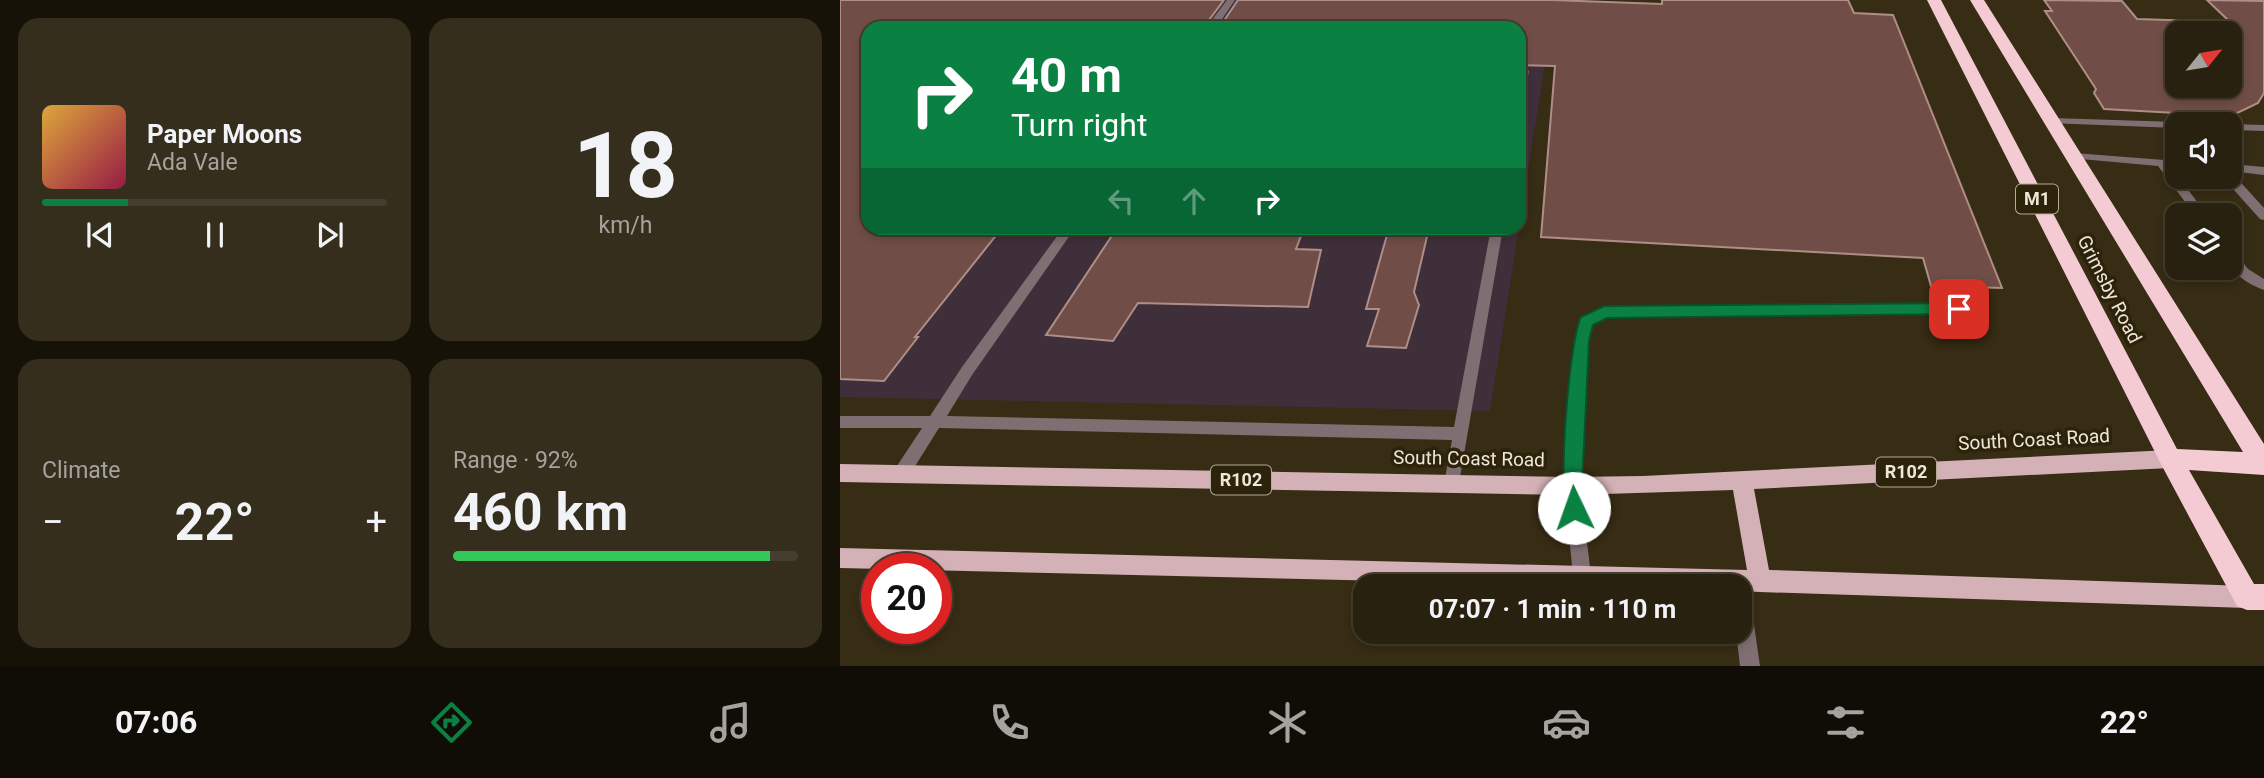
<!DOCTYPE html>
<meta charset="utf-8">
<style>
:root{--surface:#29210f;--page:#352e1d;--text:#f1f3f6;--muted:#a5a39e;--line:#453e2f;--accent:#0b8043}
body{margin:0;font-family:Roboto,sans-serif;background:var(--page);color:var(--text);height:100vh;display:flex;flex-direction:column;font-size:26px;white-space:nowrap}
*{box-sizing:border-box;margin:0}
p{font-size:23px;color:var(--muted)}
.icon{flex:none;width:38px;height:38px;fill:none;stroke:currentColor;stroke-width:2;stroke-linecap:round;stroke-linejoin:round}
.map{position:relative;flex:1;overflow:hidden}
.side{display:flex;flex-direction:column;gap:18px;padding:18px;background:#171208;width:840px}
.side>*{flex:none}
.top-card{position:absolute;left:21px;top:21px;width:665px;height:214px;border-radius:21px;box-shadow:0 4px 10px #0003,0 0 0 2px var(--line);background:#0b8043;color:#fff;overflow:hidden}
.needle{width:46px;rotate:60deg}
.fabs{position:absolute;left:1325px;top:21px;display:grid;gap:14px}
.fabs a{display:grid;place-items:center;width:77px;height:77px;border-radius:14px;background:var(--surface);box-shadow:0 4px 10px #0003,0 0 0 2px var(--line);font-size:35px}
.speed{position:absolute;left:21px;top:553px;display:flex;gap:14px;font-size:35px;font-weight:700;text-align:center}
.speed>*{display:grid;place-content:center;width:91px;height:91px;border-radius:50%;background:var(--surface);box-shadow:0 4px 10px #0003,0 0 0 2px var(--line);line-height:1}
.speed .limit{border:10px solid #d22;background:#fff;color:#111}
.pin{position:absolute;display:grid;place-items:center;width:60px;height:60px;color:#fff;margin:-30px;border-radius:14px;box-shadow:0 4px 10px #0006}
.me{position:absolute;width:77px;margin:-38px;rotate:357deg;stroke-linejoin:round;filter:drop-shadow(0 0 5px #0008)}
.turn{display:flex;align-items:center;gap:24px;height:147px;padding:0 35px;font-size:32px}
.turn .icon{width:91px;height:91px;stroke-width:2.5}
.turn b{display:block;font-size:49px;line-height:60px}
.lanes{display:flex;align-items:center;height:66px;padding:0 35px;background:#0003;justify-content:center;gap:35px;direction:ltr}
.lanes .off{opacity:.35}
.big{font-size:52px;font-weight:700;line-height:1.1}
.side .widget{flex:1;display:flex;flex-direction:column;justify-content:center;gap:10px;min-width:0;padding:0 24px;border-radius:21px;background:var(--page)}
.side .dial{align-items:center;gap:0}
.dial b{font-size:91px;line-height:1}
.song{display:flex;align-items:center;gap:21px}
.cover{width:84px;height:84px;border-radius:10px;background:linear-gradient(135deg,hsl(40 70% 55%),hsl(340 70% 35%))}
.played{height:7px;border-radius:4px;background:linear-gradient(90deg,var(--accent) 25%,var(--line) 25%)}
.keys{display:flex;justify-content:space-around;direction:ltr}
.heat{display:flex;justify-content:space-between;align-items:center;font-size:38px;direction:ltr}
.charge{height:10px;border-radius:5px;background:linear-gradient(90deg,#34c759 92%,var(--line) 0)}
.side .tiles{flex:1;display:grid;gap:18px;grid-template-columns:repeat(2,1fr)}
.trip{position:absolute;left:513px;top:574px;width:399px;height:70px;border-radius:21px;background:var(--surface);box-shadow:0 4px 10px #0003,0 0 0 2px var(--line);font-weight:700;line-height:70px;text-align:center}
.tab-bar{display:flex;height:112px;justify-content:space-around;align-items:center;background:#100d06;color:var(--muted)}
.tab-bar .icon{width:49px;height:49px}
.tab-bar .active{color:var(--accent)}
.tab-bar b{font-size:32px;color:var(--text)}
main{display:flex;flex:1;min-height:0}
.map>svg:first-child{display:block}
</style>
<main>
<section class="side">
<div class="tiles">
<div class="widget">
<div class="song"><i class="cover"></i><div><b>Paper Moons</b><p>Ada Vale</p></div></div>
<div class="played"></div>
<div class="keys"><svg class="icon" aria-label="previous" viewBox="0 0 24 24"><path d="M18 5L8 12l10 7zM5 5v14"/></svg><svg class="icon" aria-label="pause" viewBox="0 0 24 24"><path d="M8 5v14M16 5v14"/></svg><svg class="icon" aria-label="next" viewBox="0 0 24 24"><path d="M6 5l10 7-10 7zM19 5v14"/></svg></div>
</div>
<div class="widget dial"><b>18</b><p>km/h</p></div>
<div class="widget"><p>Climate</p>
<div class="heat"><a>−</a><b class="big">22°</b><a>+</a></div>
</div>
<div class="widget"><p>Range · 92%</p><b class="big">460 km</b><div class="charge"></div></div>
</div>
</section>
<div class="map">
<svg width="1424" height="666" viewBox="0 0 1424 666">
<rect width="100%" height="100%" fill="#372c14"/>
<path fill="#3f2f3b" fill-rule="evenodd" d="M 0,0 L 715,0 L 650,411 L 0,397 ZM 28,28 L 679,28 L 679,228 L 28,228 Z"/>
<path fill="#704e47" stroke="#af8e88" stroke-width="2" fill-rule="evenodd" d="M 0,0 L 384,0 L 363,28 L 28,28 L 28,228 L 162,228 L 75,337 L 78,337 L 44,381 L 0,379 Z
M 398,0 L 712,0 L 822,4 L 822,0 L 1008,0 L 1014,13 L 1053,15 L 1162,288 L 1091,286 L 1083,258 L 701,237 L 715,66 L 679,65 L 679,28 L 379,28 Z
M 1204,0 L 1282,1 L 1297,19 L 1390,22 L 1367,0 L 1424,1 L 1424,93 L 1418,103 L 1391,116 L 1264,109 L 1254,93 L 1256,89 L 1205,11 L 1212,11 ZM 1337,33 L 1390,33 L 1390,86 L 1337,86 Z
M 277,228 L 464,228 L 456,249 L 481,250 L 468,307 L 298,303 L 273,341 L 206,335 Z
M 549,228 L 589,228 L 574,292 L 579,305 L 566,348 L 527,346 L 539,309 L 526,309 Z"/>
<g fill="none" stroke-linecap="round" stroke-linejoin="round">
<path fill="#806f72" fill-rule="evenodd" d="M 387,0 L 395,0 L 376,28 L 366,28 Z
M 684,68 L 689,71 L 684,99 L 679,102 L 679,71 Z
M 1212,118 L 1337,122 L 1342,124 L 1337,124 L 1337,128 L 1208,123 L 1208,119 Z
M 1388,124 L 1390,124 L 1424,125 L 1424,131 L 1390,130 Z
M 1234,153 L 1337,161 L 1337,167 L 1331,167 L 1367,215 L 1355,215 L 1318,166 L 1230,158 L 1230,154 Z
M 1390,164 L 1424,167 L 1424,175 L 1390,171 Z
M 1390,174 L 1393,174 L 1424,208 L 1424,220 L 1420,219 L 1385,180 L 1383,177 L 1390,177 Z
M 223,228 L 235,228 L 132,375 L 107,416 L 614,427 L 651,228 L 663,228 L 618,489 L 612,491 L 606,489 L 604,484 L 612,440 L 99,428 L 67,479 L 61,481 L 55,479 L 53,474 L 55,469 L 82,428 L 0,428 L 0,416 L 90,416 L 122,367 Z
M 1390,251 L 1395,252 L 1408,269 L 1424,279 L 1424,290 C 1405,283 1388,272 1390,251 Z
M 1119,304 L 1126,309 L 1119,314 L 766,317 L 752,324 L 748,341 L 740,486 L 751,575 L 748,581 L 742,584 L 736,581 L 733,575 L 724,486 L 734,341 L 741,317 L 764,307 Z
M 900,581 L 906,584 L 909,590 L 920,666 L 900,666 L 896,632 L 900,632 L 900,586 L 893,586 Z"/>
<path fill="#d3b1b7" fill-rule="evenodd" d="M 1330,450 L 1337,453 L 1340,459 L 1337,465 L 1330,468 L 914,489 L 929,570 L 1407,586 L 1415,589 L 1418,597 L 1415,605 L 1407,608 L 920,592 L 900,591 L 900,586 L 758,586 L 0,568 L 0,548 L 907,570 L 893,490 L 732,495 L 0,482 L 0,464 L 732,477 L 803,476 Z"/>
<path fill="#f4cbd2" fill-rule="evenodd" d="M 1087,0 L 1101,0 L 1337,449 L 1403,452 L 1130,0 L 1144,0 L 1424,444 L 1424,475 L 1349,470 L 1414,584 L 1424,584 L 1424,610 L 1407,610 L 1397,606 L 1322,466 Z"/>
</g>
<path fill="#0b8043" stroke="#07532c" stroke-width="2" d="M 1119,303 L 1127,309 L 1119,314 L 767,318 L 753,325 L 749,341 L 742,486 L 744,508 L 741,514 L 734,517 L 728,514 C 717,492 729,341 741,317 L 764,306 Z"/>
<g text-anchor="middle" stroke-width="7" stroke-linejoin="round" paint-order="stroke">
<g fill="#2d220a" stroke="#b4ab9a" stroke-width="2">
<rect x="1176" y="184.5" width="42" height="29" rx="5"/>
<rect x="1036" y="457.5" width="60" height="29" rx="5"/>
<rect x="371" y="465.5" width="60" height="29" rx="5"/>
</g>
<g font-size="18" font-weight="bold" fill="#eee6d8">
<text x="1197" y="205">M1</text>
<text x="1066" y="478">R102</text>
<text x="401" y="486">R102</text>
</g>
<g font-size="19" fill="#eee6d8" stroke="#2d220a">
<text transform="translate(1270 289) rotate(63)" y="7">Grimsby Road</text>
<text transform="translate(1194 439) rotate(-3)" y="7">South Coast Road</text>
<text transform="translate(629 458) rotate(1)" y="7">South Coast Road</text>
</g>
</g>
</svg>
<div class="fabs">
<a><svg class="needle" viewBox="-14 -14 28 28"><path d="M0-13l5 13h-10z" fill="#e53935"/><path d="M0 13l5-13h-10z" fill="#a5a39e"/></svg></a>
<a><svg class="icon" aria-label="sound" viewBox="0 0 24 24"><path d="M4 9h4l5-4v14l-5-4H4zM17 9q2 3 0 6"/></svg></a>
<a><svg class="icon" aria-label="layers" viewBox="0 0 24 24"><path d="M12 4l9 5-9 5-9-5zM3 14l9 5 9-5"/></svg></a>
</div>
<div class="speed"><div class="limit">20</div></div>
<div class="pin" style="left:1119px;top:309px;background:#d93025"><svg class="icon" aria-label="arrive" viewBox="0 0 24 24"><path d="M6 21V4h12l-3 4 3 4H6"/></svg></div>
<svg class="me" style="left:734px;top:508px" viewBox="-20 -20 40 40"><circle r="19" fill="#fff"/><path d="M0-13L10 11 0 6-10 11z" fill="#0b8043"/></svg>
<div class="trip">07:07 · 1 min · 110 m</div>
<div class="top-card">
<div class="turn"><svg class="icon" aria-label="right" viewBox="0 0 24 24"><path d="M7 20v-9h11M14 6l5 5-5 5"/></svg><div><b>40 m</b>Turn right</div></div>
<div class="lanes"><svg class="icon off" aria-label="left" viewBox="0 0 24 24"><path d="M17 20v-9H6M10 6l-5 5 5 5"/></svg><svg class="icon off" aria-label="ahead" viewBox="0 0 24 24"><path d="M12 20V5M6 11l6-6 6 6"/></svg><svg class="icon" aria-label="right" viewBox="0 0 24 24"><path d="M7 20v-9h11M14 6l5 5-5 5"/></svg></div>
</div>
</div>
</main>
<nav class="tab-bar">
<b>07:06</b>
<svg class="icon active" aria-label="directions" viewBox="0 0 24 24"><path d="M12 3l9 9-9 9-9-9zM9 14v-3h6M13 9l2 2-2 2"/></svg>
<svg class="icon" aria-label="music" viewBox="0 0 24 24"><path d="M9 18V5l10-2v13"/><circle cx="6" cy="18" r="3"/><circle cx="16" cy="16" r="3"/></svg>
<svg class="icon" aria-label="phone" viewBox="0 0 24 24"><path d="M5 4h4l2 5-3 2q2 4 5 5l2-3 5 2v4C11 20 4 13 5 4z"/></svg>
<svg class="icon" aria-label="climate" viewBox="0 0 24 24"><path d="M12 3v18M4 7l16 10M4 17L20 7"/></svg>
<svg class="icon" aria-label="car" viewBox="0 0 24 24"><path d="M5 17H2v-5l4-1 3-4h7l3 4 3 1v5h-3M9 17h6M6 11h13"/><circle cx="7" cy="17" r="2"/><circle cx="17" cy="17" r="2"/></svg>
<svg class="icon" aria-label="filters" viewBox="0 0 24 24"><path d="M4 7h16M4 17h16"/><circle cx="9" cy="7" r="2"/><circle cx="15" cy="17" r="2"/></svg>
<b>22°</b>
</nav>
